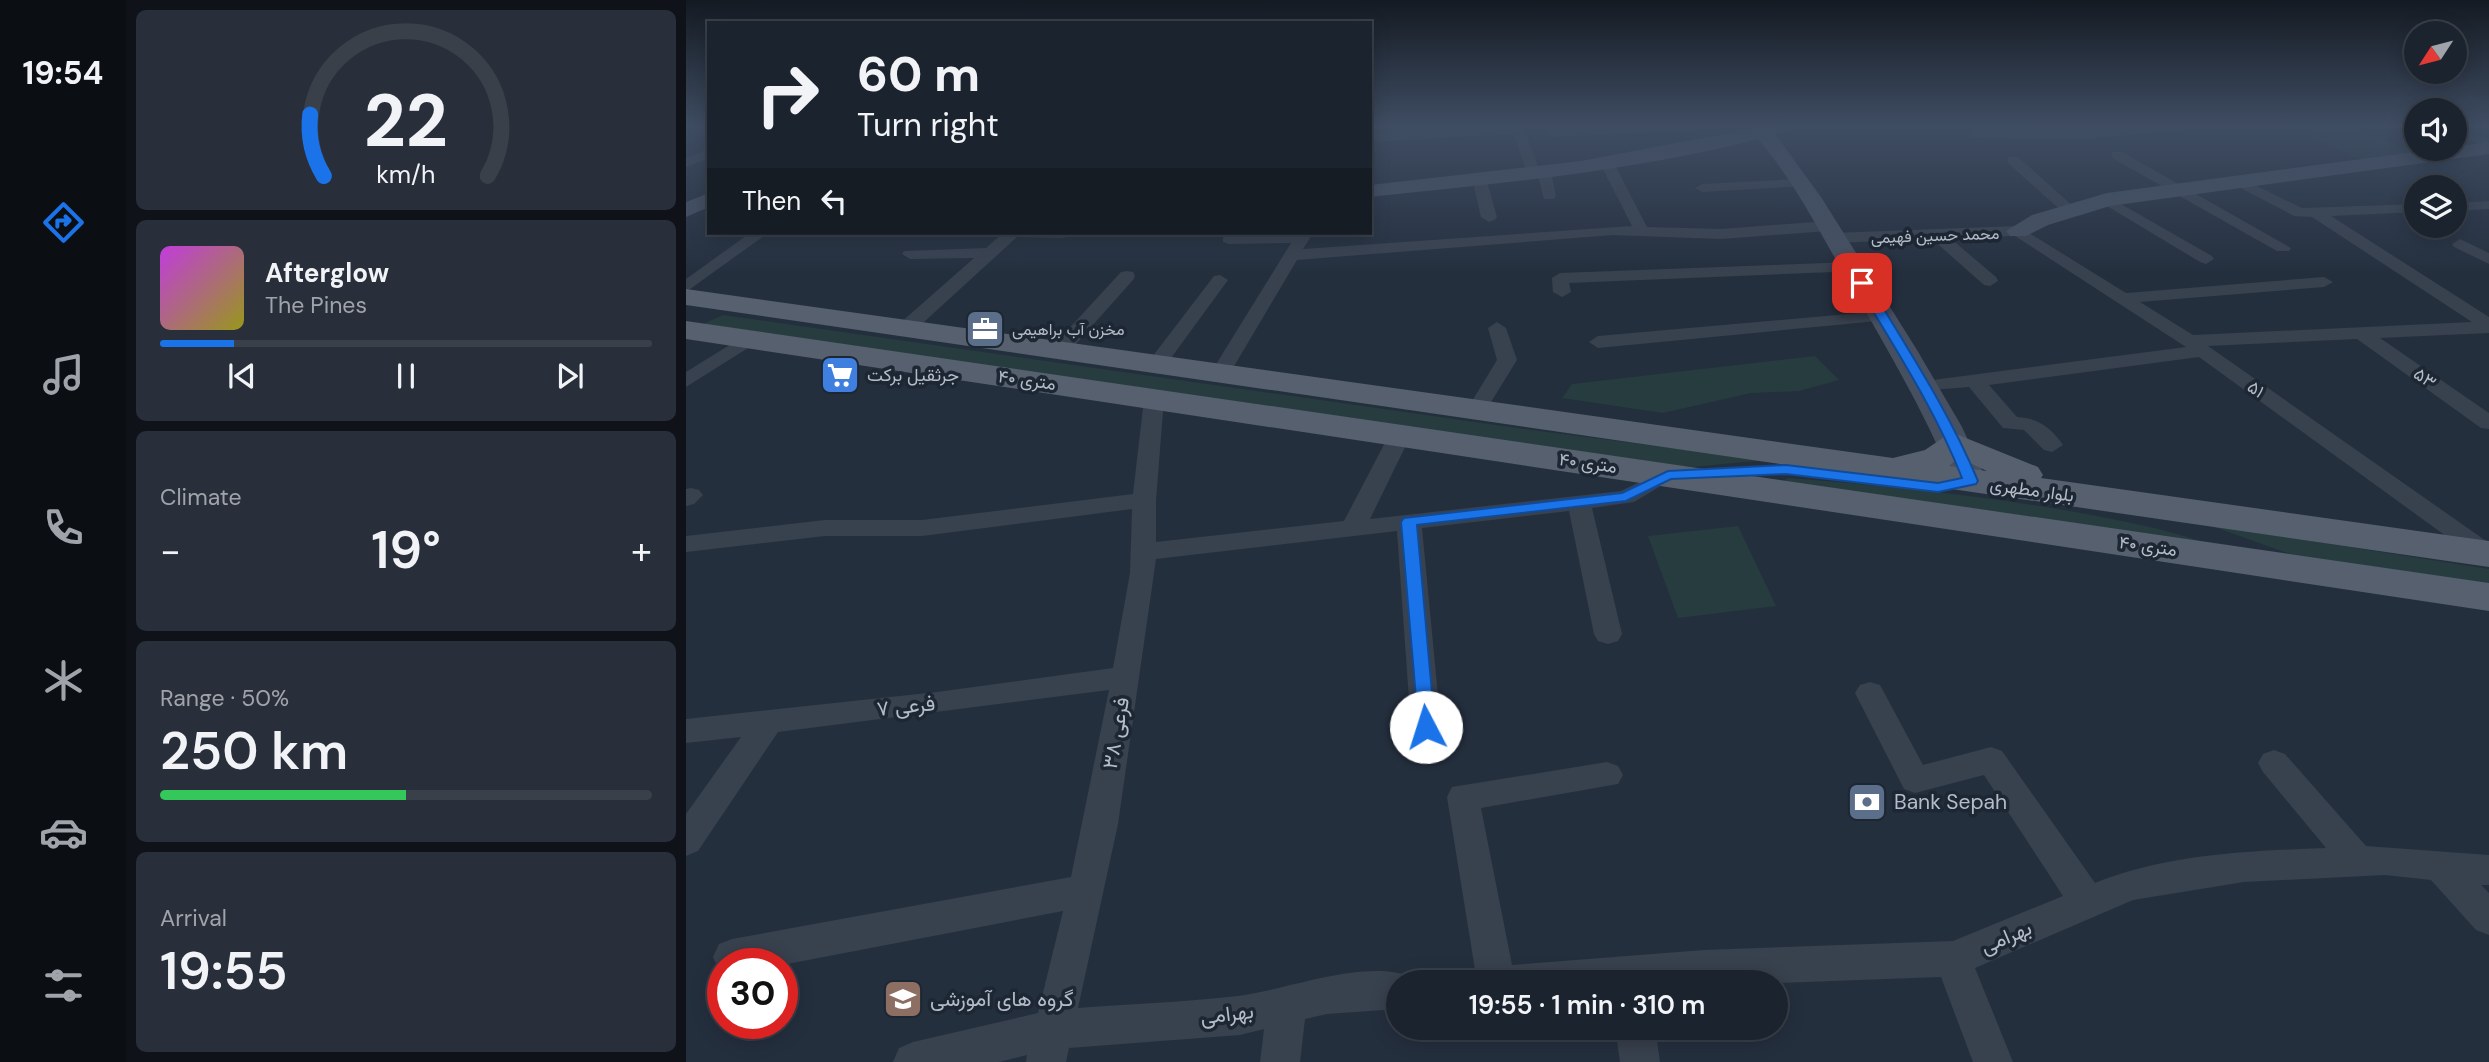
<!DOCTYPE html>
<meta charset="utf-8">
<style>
:root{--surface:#1b232e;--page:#282f3a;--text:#f1f3f6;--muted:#a0a4aa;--line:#39404a;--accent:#1a73e8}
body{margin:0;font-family:"DM Sans",Vazirmatn,sans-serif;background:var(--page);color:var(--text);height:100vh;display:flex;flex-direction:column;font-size:26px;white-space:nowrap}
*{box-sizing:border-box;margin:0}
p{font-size:23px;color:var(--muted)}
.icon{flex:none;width:38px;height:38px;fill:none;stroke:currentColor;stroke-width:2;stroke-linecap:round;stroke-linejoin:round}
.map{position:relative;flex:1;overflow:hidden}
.details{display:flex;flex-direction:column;gap:10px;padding:10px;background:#0f1319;width:560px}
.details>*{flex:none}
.hud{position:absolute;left:21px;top:21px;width:665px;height:214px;border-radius:0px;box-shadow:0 4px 18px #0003,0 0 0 2px var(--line);background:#1b232e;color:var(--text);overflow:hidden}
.needle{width:46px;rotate:234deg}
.controls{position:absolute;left:1718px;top:21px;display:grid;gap:14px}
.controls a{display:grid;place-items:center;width:63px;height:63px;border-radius:50%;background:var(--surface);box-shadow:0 4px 18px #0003,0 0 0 2px var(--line);font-size:35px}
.speed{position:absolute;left:21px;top:948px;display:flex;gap:14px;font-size:35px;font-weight:700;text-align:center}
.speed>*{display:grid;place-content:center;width:91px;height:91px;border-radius:50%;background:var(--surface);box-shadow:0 4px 18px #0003,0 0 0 2px var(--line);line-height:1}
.speed .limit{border:10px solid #d22;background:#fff;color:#111}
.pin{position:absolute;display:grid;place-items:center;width:60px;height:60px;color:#fff;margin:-30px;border-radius:14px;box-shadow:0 4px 10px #0006}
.me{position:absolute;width:77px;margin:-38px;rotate:355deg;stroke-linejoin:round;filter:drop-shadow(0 0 5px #0008)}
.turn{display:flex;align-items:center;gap:24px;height:147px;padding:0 35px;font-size:32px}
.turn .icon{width:91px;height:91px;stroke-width:2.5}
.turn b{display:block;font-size:49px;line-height:60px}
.then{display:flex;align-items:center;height:66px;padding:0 35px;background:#0003;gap:14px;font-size:26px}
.big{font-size:52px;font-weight:600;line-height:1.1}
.details .card{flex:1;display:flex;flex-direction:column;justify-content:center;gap:10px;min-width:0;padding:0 24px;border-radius:10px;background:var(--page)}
.details .dial{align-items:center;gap:0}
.dial svg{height:182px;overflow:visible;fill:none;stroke:var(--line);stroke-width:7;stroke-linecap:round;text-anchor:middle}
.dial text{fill:var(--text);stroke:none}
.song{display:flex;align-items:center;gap:21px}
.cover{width:84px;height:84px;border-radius:10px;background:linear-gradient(135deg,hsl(290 70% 55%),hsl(60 70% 35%))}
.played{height:7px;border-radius:4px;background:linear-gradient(90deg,var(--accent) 15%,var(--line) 15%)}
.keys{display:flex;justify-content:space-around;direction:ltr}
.heat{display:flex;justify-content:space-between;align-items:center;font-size:38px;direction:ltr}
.charge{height:10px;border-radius:5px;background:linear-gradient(90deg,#34c759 50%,var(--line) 0)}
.trip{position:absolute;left:700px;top:970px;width:402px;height:70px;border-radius:35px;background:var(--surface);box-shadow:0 4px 18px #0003,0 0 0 2px var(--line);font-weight:600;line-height:70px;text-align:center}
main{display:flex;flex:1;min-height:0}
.tab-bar{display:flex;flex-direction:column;width:126px;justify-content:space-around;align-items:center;background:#0b0e12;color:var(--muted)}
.tab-bar .icon{width:49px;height:49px}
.tab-bar .on{color:var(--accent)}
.tab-bar b{font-size:32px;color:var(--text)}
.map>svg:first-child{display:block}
</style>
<main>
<nav class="tab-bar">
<b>19:54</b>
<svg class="icon on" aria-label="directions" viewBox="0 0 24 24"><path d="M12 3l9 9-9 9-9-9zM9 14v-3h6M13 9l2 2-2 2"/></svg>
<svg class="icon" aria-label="music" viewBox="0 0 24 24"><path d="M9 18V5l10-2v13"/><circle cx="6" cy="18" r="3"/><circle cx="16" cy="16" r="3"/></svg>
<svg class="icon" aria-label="phone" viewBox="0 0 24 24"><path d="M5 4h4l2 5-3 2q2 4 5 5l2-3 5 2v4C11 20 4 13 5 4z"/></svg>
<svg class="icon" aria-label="climate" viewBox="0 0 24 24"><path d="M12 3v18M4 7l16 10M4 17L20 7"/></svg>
<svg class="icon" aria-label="car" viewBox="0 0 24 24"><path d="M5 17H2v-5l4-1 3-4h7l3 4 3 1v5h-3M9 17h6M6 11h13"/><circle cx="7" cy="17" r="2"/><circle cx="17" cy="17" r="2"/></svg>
<svg class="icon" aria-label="filters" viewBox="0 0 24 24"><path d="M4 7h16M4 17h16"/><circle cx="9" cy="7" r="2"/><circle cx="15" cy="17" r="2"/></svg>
</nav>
<section class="details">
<div class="card dial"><svg viewBox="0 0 100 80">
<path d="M14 69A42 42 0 1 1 86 69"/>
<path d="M14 69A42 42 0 0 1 8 42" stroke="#1a73e8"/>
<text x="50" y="56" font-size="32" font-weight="700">22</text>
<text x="50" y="72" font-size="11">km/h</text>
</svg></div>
<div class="card">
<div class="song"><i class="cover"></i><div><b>Afterglow</b><p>The Pines</p></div></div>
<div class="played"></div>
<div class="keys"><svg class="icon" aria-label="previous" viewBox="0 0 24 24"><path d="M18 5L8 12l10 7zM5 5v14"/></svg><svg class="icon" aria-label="pause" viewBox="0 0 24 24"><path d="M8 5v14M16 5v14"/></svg><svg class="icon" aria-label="next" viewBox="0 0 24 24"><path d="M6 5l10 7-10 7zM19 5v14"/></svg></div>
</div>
<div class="card"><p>Climate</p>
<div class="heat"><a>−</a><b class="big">19°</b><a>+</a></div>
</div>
<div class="card"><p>Range · 50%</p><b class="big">250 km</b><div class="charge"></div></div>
<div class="card"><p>Arrival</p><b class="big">19:55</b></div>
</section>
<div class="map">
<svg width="1803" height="1062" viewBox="0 0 1803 1062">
<rect width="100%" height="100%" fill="#242f3e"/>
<path fill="#263c3f" d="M 1598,125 L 1665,125 L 1732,153 L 1678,161 Z
M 37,315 L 831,428 L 1080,460 L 1006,467 L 956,463 L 17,324 Z
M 1129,356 L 1153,380 L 1113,391 L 1065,393 L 977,413 L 876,398 L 886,384 Z
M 1103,478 C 1199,486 1294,495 1389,512 C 1444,522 1497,532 1549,554 L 1091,483 Z
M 1523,525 L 1803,569 L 1803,584 L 1604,554 Z
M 1052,526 L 1090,606 L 992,618 L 962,536 Z"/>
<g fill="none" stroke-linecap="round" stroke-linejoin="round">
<path fill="#38414e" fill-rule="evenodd" d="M 837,125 L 853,169 L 865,172 L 870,196 L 868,199 L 858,199 L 852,176 L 841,173 L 828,134 L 684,142 L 684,134 Z
M 943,125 L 1028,125 L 1022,129 L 865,137 L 859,133 L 865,129 Z
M 1461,125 L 1509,125 L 1503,129 L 1400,139 L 1288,138 L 1282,134 L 1288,130 L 1400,131 Z
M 1769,127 L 1803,139 L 1803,147 L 1769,135 Z
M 23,149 L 23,158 L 0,167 L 0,158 Z
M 1426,152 L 1436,152 L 1605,248 L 1603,251 L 1591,251 L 1426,158 Z
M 1322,157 L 1332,157 L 1389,208 L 1389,214 L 1379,214 L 1322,163 Z
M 922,161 L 929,165 L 961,227 L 1035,229 L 1142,221 L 1150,226 L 1142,231 L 1035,239 L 927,235 L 611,260 L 541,378 L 527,378 L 524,374 L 605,243 L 543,244 L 537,242 L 537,236 L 627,233 L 617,249 L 946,226 L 915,165 Z
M 793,174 L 800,178 L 811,217 L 808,220 L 803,222 L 795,217 L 786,178 Z
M 1552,177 L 1616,208 L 1731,204 L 1731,212 L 1645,216 L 1803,317 L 1803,333 L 1694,338 L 1803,413 L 1803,429 L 1795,428 L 1671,339 L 1522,346 L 1803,543 L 1803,562 L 1793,560 L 1513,357 L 1303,385 L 1331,417 C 1352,418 1365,428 1377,445 L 1366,452 L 1358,450 L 1338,430 L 1317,428 L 1283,387 L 1232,391 L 1229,387 L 1239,381 L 1500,347 L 1329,236 L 1264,238 L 1310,277 L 1312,281 L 1304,286 L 1298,285 L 1246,239 L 1148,243 L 1140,238 L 1148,233 L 1332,226 L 1440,293 L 1638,277 L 1647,282 L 1638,287 L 1454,302 L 1507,335 L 1786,322 L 1626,217 L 1608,216 L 1547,184 L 1545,181 Z
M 1114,179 L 1121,183 L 1119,186 L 1016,192 L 1009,188 L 1016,184 Z
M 1421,196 L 1526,256 L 1528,259 L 1520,264 L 1514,262 L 1416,203 L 1416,197 Z
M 1803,201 L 1803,209 L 1769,211 L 1769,203 Z
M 64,233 L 82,233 L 0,292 L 0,279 Z
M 317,233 L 386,233 L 378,238 L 331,237 L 226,333 L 212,333 L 210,329 L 212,325 L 288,258 L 224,259 L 216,254 L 218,251 L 300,248 Z
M 1774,239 L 1803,253 L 1803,264 L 1768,247 L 1766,244 Z
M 1166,262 L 1174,267 L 1172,271 L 883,283 L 885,292 L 876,297 L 867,292 L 866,278 L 874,273 Z
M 441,271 L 447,272 L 449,276 L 447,280 L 380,355 L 366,355 L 363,351 L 366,347 L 435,272 Z
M 534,275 L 542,280 L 477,369 L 463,369 L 460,365 L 463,361 L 528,276 Z
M 1196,311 L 1202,312 L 1205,316 L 1202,320 L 912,348 L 903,342 L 912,336 Z
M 811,322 L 820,328 L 831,360 L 797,415 L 783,415 L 780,411 L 811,360 L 802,328 Z
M 63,333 L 72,339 L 70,343 L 0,387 L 0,372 Z
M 468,393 L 478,399 L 470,500 L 470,542 L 658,521 L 703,435 L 714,429 L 725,435 L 684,519 L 935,491 L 982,468 L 993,475 L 948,502 L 906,508 L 936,634 L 932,641 L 922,644 L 912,641 L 908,634 L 883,511 L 736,528 L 755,727 L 751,735 L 740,739 L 729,735 L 725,727 L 711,531 L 470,559 L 432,824 L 392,1008 C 445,1004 499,1002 552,996 C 601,990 679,958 726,977 L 728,982 L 712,982 L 712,1009 L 641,1014 L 619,1019 L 614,1062 L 574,1062 L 578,1029 L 554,1035 L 383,1048 L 380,1062 L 340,1062 L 341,1055 L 313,1062 L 207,1062 L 213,1048 L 227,1042 L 352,1013 L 377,911 L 96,965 L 37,964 L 37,971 L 33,970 L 27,957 L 33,944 L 46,939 L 385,877 L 423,690 L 92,732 L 12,851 L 0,856 L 0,814 L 55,737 L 0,743 L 0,719 L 251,692 L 427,668 L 444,573 L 446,509 L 236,536 L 139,536 L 0,552 L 0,536 L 139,520 L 236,520 L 447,494 L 458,399 Z
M 5,488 L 13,490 L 17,495 L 8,504 L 0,506 L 0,489 Z
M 1184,682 L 1194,685 L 1237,765 L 1305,747 L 1316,751 L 1409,883 C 1481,854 1563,851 1640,848 L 1577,772 L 1572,763 L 1577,754 L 1588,750 L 1599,754 L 1680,846 L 1803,855 L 1803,885 L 1795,885 L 1803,893 L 1803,935 L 1790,930 L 1745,880 L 1699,875 L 1558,882 L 1447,900 L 1289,968 L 1327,1062 L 1287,1062 L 1255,977 L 1090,983 L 791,982 L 761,797 L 766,787 L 921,762 L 932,766 L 937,775 L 932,784 L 795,808 L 826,965 L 1018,950 L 1267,941 L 1377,896 L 1298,775 L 1229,793 L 1218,789 L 1169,693 L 1174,685 Z
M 929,1027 L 969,1027 L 974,1062 L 934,1062 Z"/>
<path fill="#465061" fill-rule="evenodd" d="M 1061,125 L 1112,125 L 1110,129 L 1089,134 L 1135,197 L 1231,350 L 1276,427 L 1301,481 L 1296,488 L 1284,491 L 1272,488 L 1267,481 C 1237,408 1197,342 1158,274 C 1131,227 1107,180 1072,139 C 945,172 814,183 684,197 L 684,185 L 895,161 L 1064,129 Z
M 1803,142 L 1803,154 L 1424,206 L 1362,225 L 1340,236 L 1324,236 L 1320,231 L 1346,215 L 1421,193 Z
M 23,193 L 23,207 L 0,217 L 0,202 Z"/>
<path fill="#56606e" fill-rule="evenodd" d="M 0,289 L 1207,458 L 1239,450 L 1258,437 L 1270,434 L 1352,467 L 1357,475 L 1355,478 L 1803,541 L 1803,567 L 0,305 ZM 1273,458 L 1301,471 L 1263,466 Z
M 0,321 L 1803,583 L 1803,611 L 0,339 Z"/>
</g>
<linearGradient id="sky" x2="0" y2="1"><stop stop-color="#141a22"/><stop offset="0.46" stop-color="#3f4d63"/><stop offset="1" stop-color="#3f4d63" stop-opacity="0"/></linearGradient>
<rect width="1803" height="274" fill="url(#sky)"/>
<path fill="#1a73e8" stroke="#114b97" stroke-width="2" d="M 1176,280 L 1182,283 C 1221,348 1263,411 1292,481 L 1290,484 L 1252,492 L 1100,474 L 985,479 L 940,501 L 731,525 L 749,727 L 747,733 L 733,733 L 715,522 L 718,518 L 936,493 L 982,471 L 1100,465 L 1252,483 L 1276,478 C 1249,409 1208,347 1170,283 Z"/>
<defs>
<g id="office-square" transform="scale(2.0125)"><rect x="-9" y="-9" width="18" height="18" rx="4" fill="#5c6f8a" stroke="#1d2633"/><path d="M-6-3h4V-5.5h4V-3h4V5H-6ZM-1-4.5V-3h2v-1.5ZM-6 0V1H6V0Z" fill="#fff"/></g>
<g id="supermarket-square" transform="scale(2.0125)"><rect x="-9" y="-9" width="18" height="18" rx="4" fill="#3f7fe0" stroke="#1d2633"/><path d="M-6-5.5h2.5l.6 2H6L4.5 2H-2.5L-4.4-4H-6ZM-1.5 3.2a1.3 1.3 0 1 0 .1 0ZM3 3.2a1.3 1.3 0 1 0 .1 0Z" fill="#fff"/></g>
<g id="bank-square" transform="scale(2.0125)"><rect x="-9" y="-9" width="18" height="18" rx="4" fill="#5c6f8a" stroke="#1d2633"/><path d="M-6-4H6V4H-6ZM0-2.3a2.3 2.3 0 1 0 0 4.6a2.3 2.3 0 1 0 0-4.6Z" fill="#fff"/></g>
<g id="school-square" transform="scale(2.0125)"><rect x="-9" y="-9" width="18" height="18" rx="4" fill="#8d6e63" stroke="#1d2633"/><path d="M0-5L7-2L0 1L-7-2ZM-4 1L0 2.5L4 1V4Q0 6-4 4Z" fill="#fff"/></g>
</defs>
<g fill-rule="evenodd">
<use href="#office-square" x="299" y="329"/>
<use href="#supermarket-square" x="154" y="375"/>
<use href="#bank-square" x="1181" y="802"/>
<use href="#school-square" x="217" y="999"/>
</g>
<g text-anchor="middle" stroke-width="7" stroke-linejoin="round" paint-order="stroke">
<g font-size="16" fill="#b4bcc9" stroke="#1d2633">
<text transform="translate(1249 235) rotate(-2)" y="6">محمد حسین فهیمی</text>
</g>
<g font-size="16" fill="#b4bcc9" stroke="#1d2633" text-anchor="start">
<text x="326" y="335">مخزن آب براهیمی</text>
</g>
<g font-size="18" fill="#b4bcc9" stroke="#1d2633" text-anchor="start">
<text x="181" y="381">جرثقیل برکت</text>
</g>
<g font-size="18" fill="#b4bcc9" stroke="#1d2633">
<text transform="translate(1739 378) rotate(35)" y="6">۵۳</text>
<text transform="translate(341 380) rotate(8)" y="6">۴۰ متری</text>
<text transform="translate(1570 389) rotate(35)" y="6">۵۱</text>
<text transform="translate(902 463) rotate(8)" y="6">۴۰ متری</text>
<text transform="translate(1346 490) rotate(8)" y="6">بلوار مطهری</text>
<text transform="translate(1462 546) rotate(8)" y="6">۴۰ متری</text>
</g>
<g font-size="21" fill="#b4bcc9" stroke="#1d2633">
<text transform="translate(220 706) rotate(-6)" y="7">فرعی ۷</text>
<text transform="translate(430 733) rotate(-80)" y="7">فرعی ۳۸</text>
<text transform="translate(1320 937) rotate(-23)" y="7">بهرامی</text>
<text transform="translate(541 1014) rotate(-7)" y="7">بهرامی</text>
</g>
<g font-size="21" fill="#b4bcc9" stroke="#1d2633" text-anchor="start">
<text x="1208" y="809">Bank Sepah</text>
<text x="244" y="1006">گروه های آموزشی</text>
</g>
</g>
</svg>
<div class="controls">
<a><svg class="needle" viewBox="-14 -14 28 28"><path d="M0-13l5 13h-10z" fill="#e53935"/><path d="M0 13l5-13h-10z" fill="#a0a4aa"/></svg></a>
<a><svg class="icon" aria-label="sound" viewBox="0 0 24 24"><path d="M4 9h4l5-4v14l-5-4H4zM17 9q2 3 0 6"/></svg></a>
<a><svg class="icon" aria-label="layers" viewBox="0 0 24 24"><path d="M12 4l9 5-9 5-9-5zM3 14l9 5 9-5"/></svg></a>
</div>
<div class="speed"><div class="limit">30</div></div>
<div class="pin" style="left:1176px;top:283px;background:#d93025"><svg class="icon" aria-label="arrive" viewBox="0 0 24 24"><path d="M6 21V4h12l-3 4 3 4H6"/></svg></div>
<svg class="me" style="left:740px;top:727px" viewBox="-20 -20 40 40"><circle r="19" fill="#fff"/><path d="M0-13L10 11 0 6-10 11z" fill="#1a73e8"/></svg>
<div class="trip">19:55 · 1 min · 310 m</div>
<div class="hud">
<div class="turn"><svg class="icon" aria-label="right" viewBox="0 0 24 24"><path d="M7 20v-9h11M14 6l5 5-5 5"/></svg><div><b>60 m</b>Turn right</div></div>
<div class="then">Then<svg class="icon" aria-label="left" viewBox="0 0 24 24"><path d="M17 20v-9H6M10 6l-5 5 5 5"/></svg></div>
</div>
</div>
</main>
